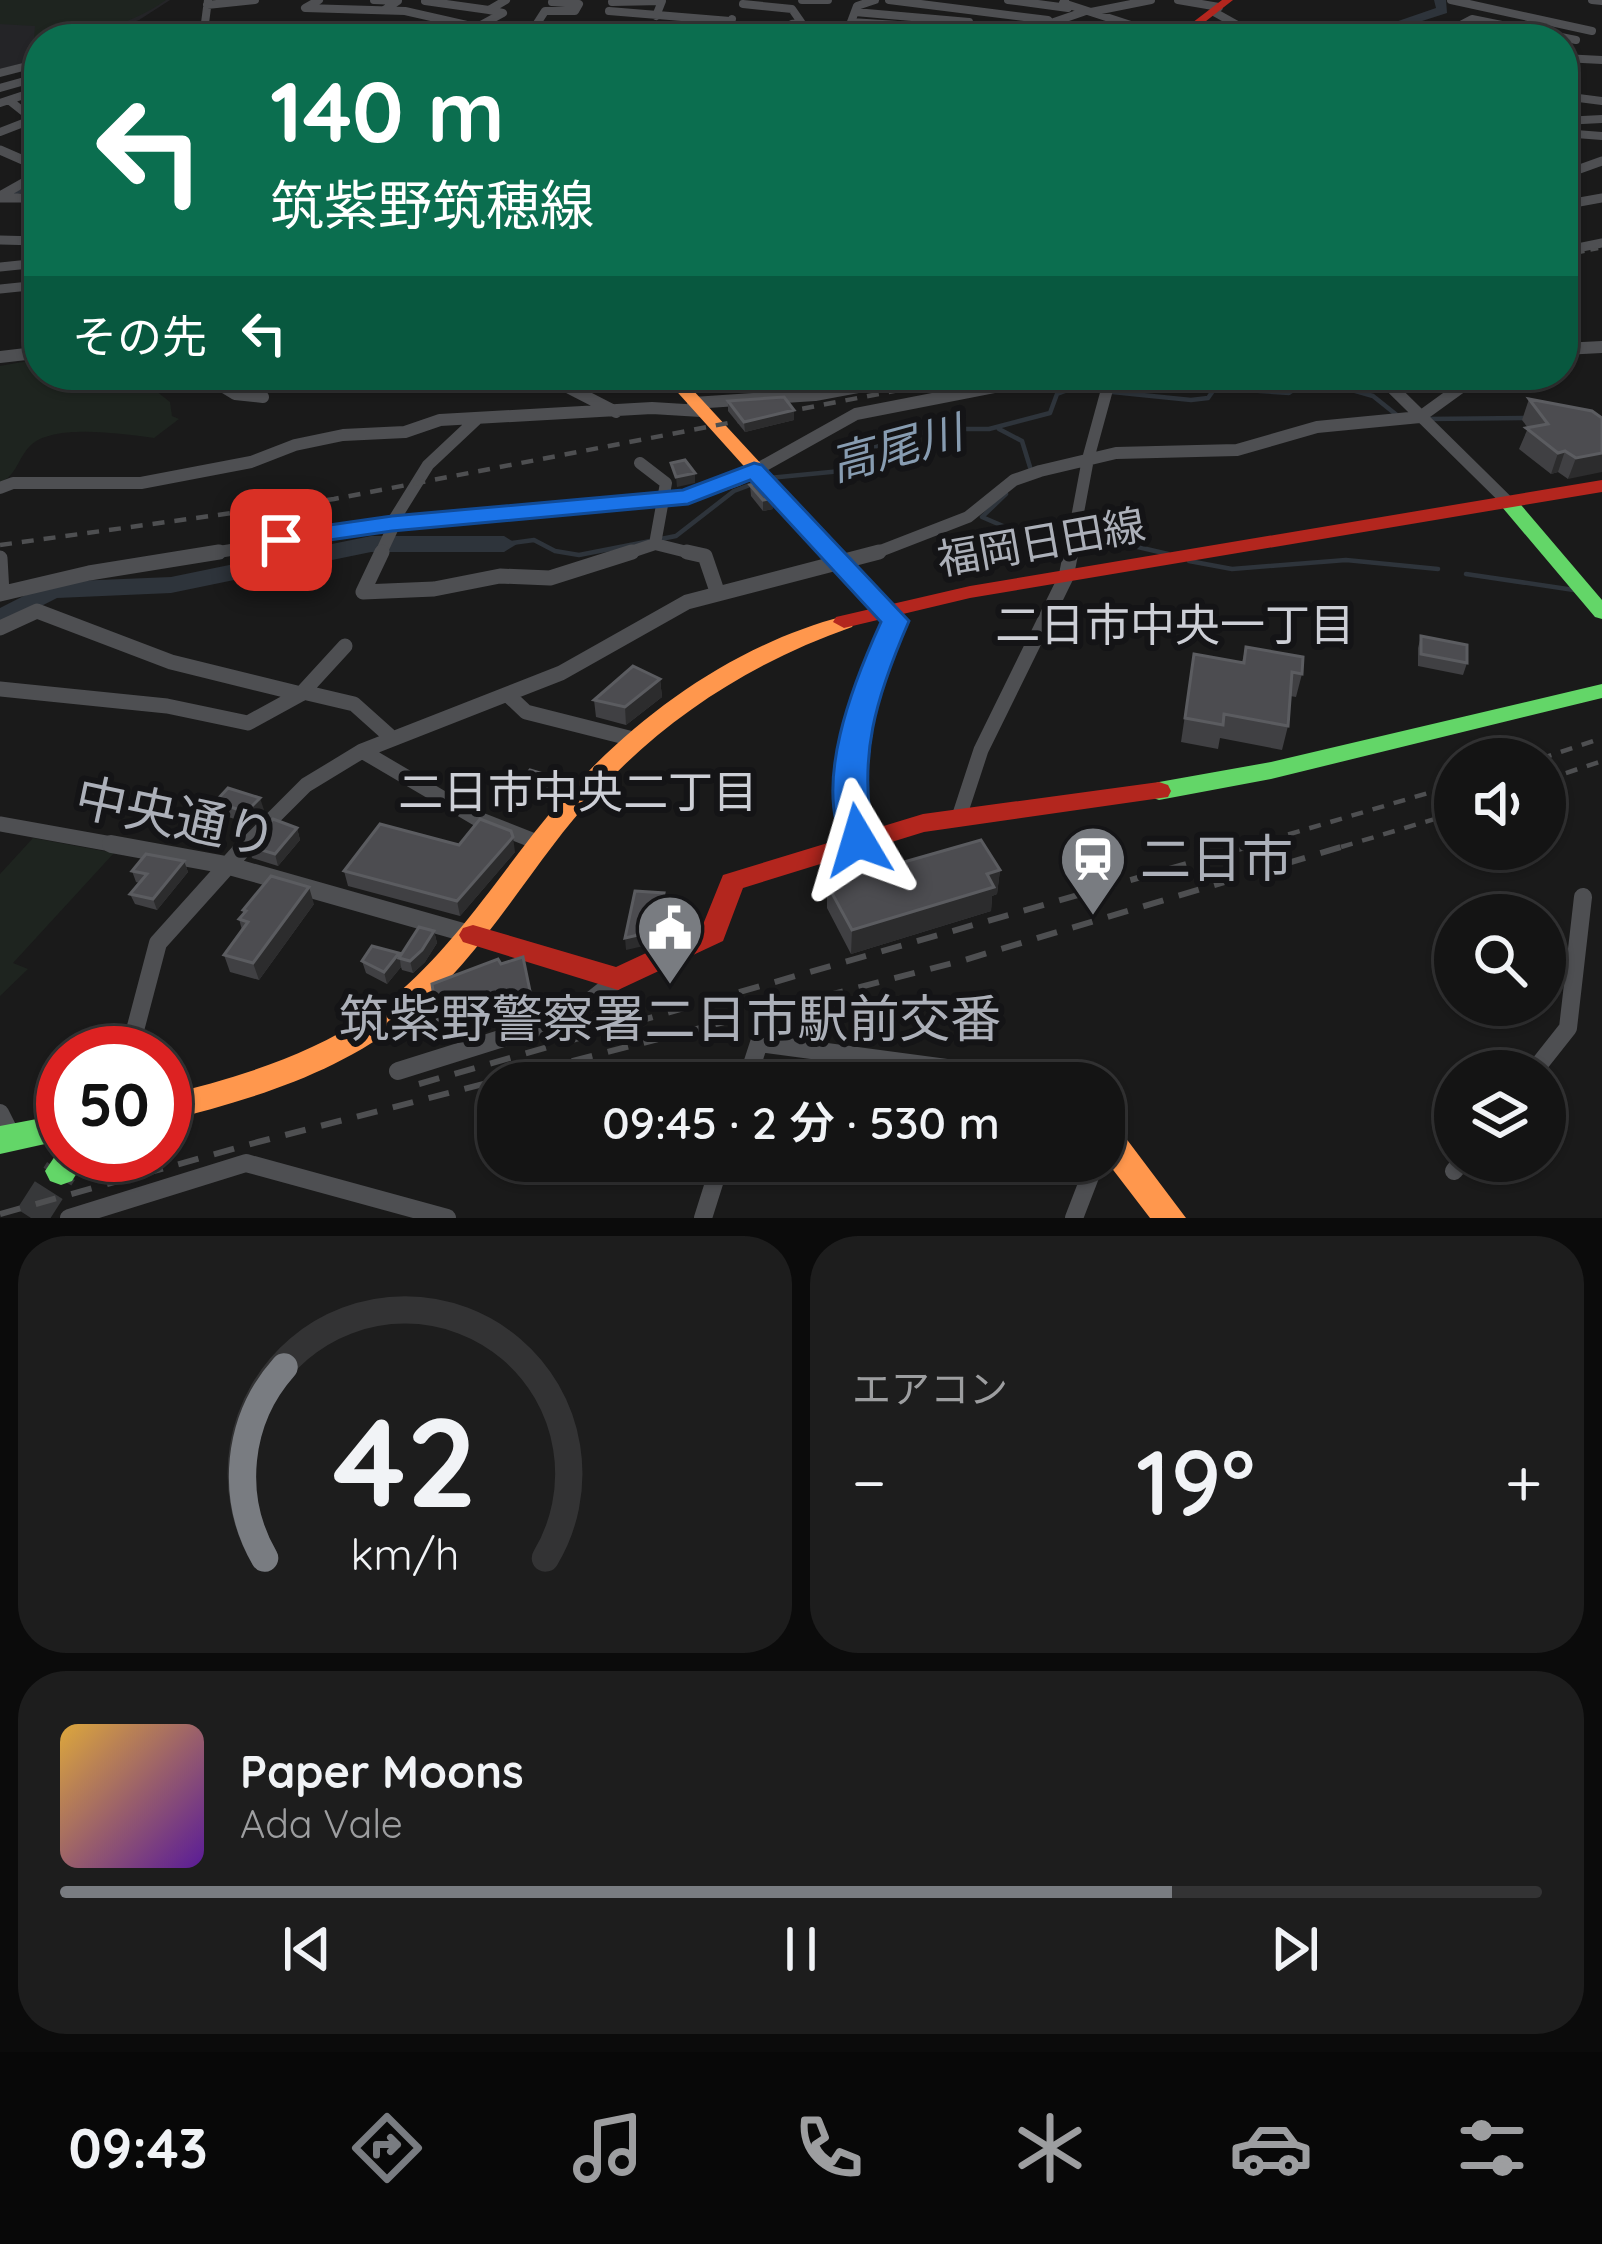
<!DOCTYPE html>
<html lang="ja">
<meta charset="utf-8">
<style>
:root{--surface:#141414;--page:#1d1d1d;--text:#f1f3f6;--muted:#9d9ea0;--line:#333334;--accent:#797c81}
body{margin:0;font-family:Quicksand,"Noto Sans JP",sans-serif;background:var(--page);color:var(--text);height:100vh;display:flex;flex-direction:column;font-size:45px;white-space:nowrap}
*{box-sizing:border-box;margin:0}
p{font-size:39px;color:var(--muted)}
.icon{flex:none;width:66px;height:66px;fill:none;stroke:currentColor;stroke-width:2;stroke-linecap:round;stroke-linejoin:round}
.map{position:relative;height:1218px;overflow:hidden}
.details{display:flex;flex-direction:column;gap:18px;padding:18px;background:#0b0b0b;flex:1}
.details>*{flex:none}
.guide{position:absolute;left:24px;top:24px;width:1554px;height:366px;border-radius:48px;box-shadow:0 3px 9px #0004,0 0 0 3px var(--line);background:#0b6e4f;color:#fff;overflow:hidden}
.fabs{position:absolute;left:1434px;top:738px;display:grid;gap:24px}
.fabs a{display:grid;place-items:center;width:132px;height:132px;border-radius:50%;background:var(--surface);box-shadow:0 3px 9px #0004,0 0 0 3px var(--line);font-size:60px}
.speed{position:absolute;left:36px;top:1026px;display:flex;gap:24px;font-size:60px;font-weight:700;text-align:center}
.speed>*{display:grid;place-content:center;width:156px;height:156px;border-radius:50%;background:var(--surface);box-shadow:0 3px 9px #0004,0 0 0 3px var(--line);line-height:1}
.speed .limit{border:18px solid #d22;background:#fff;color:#111}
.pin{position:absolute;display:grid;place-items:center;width:102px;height:102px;color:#fff;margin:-51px;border-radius:24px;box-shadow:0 6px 18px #0006}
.me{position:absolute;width:132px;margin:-66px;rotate:353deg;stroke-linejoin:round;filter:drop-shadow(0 0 9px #0008)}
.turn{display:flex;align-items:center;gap:42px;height:252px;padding:0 48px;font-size:54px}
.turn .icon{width:156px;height:156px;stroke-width:2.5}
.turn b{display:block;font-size:84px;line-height:102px}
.then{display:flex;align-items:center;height:114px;padding:0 48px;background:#0003;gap:24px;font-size:45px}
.big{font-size:90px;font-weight:600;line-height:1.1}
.details .widget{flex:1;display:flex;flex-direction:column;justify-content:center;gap:18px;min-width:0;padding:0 42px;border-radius:48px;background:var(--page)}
.details .dial{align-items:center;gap:0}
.dial svg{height:312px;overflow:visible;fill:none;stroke:var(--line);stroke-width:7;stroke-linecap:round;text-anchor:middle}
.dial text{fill:var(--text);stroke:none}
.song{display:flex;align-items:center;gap:36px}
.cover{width:144px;height:144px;border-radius:18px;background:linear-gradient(135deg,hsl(40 70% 55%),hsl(270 70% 35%))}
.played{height:12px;border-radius:6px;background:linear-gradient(90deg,var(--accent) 75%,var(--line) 75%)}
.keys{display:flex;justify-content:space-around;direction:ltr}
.heat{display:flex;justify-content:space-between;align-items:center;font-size:66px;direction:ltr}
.details .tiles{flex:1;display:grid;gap:18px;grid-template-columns:1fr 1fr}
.widget:last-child{grid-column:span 2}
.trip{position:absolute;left:477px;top:1062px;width:648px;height:120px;border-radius:48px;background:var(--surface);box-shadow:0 3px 9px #0004,0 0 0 3px var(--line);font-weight:600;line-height:120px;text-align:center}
.tabs{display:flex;height:192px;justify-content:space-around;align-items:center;background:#080808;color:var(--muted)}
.tabs .icon{width:84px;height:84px}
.tabs .current{color:var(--accent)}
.tabs b{font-size:54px;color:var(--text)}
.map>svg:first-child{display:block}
</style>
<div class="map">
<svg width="1602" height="1218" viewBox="0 0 1602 1218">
<rect width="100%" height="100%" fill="#1a1a1a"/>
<path fill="#242427" d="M 0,0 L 170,0 L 139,20 L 85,39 L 39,39 L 39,62 L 0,72 Z"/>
<path fill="#1e241f" d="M 0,0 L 166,0 C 127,28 83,34 39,40 L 34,40 L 35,26 L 0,24 Z
M 568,24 L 587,28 L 696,28 L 680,31 L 674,39 L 622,35 L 496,39 Z
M 39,359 L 39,375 L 136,375 L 170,402 L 172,416 L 179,419 L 154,438 C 122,434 53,423 30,446 C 18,458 17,475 0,483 L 0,366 Z
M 33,838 L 114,853 L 13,963 L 28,969 L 0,996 L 0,874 Z"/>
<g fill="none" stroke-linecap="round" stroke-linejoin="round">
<path stroke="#2e343b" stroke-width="3" d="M 10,195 L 39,185"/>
<path stroke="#2e343b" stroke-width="4.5" d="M 1427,419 L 1524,418
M 999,429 L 1022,441 L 1030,467
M 769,478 L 841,471 L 873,447 L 934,429 L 989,429 L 1050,413 L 1057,394 L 1073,388 L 1191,400 L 1208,398 L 1215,388 L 1289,393 L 1310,378 L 1373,396 L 1398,416
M 1006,494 L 982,517 L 1026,536 L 1063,533
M 1082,534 L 1168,554
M 504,544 L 534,540 L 555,551 L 579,555 L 676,536 L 734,491 L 758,482
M 1189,561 L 1232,569 L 1346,560 L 1438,569
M 1466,574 L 1574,590"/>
<path fill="#2e343b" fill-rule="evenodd" d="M 1434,0 L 1446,0 L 1447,13 L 1366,39 L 1346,39 L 1436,8 Z
M 1289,30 L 1329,39 L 1254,39 Z
M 1196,375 L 1218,375 L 1226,388 L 1223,393 L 1207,393 Z
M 371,536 L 504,536 L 517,544 L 504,552 L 371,552 L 171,593 L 57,598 L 0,627 L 0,608 L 51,582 L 171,577 Z"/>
<path stroke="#37383a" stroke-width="33" stroke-dasharray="33 16" stroke-linecap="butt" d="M 31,1218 L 61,1171"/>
<path stroke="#4e4f52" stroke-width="8" d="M 319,0 L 305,8 L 405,11 L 480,28
M 374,0 L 398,1 L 384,10
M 802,0 L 828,0
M 875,0 L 857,6 L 851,22 L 1022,33 L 1083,12
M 889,0 L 1048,20 L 1044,22
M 1008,0 L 1068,8
M 1065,0 L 1063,3 L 1140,28 L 1190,29
M 1178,0 L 1219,7
M 1451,0 L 1592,31
M 1592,0 L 1602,1
M 425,1 L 489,10
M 612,2 L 662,1 L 656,16
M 743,4 L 792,9 L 801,22 L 792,24 L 808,37 L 804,39
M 207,5 L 255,0
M 609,11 L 730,21
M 855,12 L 969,22
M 1091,12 L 1151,0
M 1214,12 L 1257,36
M 732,19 L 726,36 L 778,39
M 476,29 L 505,31 L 536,25 L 545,11 L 575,11 L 579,4 L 552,2 L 555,0
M 1453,29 L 1472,19 L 1576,40
M 1454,29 L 1502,39
M 168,39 L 205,23 L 208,0
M 394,39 L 468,32 L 503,13 L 489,10 L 506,0
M 1381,39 L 1388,34 L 1419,39
M 1563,58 L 1602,60
M 0,73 L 39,63
M 0,88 L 39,77
M 1563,96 L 1602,101
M 10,101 L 39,124
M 0,103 L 39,90
M 1563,121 L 1602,119
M 0,132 L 31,120
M 1563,133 L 1602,136"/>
<path stroke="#4e4f52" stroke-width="9" d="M 0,150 L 39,167
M 1563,175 L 1602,161
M 0,196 L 39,174
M 0,198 L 39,198
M 1563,205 L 1602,198
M 0,240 L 39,241
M 1563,251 L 1602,243
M 0,267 L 39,263
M 0,289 L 39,285"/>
<path stroke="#4e4f52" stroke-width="12" d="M 1563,349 L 1602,347
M 0,357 L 26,354
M 204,375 L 235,394 L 263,397
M 544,375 L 616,412
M 1379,375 L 1509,503
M 693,403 L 815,395 L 922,375
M 640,463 L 666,483 L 655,544
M 0,488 L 13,483 L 141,483 L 251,462 L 295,445 L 343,435 L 405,432 L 440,420 L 652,408 L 701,411
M 392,523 L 428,465 L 477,419
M 201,555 L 392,523 L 688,497 L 738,480 L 856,414 L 1056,375
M 380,555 L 395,523
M 622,555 L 655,544 L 699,555
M 870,555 L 968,517 L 1014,480 L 1040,471 L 1116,453 L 1237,450 L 1317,427 L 1420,417 L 1478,375
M 1070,555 L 1088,459 L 1111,375"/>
<path stroke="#4e4f52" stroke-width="15" d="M 382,552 L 363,592 L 434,589 L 500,576 L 550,578 L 632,552
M 687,552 L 705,556 L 718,594
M 0,558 L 2,593
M 0,594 L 89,573 L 219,552
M 0,628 L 37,611 L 171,662 L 301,694
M 0,689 L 167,706 L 248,723 L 301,694 L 345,646
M 303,692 L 354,704 L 392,738
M 509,696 L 526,712 L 633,739
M 362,751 L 476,818 L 542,844
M 959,817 L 981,750 L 1066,577 L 1071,552
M 0,824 L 128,847
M 244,847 L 306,785 L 362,751 L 561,673 L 687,602 L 879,552"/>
<path stroke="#4e4f52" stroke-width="18" d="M 111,844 L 226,865 L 473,935
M 129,1053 L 158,943 L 247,844
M 398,1071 L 570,1017 L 618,979
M 1534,1071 L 1568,1028 L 1583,897
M 746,1083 L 759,1043 L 969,1071
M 0,1113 L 12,1137
M 1454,1171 L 1462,1161
M 69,1218 L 246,1163 L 447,1218
M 703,1218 L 721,1161
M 1074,1218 L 1096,1161"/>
<path fill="#63d668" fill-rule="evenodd" d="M 1509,497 L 1516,499 L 1602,600 L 1602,619 L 1595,617 L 1502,507 L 1499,503 Z
M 1602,684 L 1602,698 L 1271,779 L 1159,800 L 1150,797 L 1147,791 L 1150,785 L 1159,782 L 1271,762 Z
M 63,1114 L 63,1140 L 0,1154 L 0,1126 Z
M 63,1144 L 63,1155 L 88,1155 L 72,1181 L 61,1185 L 50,1181 L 45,1171 Z"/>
<path fill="#ff974d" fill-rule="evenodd" d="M 662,375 L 679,375 L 906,621 C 876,693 861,762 871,840 L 867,846 L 858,849 L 849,846 L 845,840 C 838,762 853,694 884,622 Z
M 844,616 L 852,617 L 855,622 L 852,627 C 730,670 632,741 554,844 C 508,904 467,970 407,1018 C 337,1074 250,1100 165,1121 L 165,1095 C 245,1076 325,1051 391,999 C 448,952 489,891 534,833 C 613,733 719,649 844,616 Z
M 1108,1125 L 1119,1129 L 1186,1218 L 1150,1218 L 1104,1158 L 1104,1127 Z"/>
<path fill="#b3261e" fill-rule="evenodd" d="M 1222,0 L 1233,0 L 1183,39 L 1171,39 Z
M 1602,480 L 1602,492 L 970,598 L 844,628 L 833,622 L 836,617 L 970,586 Z
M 1159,782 L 1168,785 L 1171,791 L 1168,797 L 924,832 L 743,888 L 723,941 L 618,990 L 463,942 L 459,935 L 463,928 L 473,925 L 616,967 L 702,927 L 723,875 L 923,814 Z"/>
<path stroke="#4e4f51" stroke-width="3" stroke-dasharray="8 6" stroke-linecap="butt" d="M 1563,256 L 1602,248"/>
<path stroke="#4e4f51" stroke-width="4.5" stroke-dasharray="12 10" stroke-linecap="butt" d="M 0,545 L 334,499 L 977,375
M 1540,759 L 1602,738
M 1545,780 L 1602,761
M 1246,847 L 1455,785
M 1341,847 L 1455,813"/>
<path stroke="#4e4f51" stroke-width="6" stroke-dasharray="21 16" stroke-linecap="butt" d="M 419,1084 L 1256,844
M 0,1214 L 258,1142 L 961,961 L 1351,844"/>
</g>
<path fill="#404043" d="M 1529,399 L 1602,418 L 1568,479 L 1558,472 L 1551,474 L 1519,449 L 1528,428 L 1522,420 Z
M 728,401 L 794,420 L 745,432 L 728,411 Z
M 750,485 L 773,509 L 763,511 L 751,496 Z
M 1421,636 L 1467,663 L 1463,675 L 1418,666 L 1418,648 Z
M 1246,647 L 1302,674 L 1296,697 L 1290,696 L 1288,726 L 1282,750 L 1220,738 L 1218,749 L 1181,742 L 1194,654 L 1242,662 Z
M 660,679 L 662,697 L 626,725 L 596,717 L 594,700 Z
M 520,783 L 562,791 L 552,804 L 522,795 Z
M 215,802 L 264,810 L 250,824 L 219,814 Z
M 297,828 L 300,840 L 278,866 L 252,858 L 248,846 Z
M 459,845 L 515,852 L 460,916 L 348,886 L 344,871 Z
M 184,861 L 188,872 L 157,910 L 135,904 L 130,894 L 139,883 L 136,882 L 132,871 Z
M 1000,870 L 997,894 L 992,896 L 991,911 L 851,954 L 827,908 L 827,884 Z
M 314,904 L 259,980 L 230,972 L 224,955 L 242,930 L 239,919 L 244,913 L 243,910 Z
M 434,931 L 437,943 L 425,962 L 413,973 L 402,970 L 401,967 L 387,984 L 366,973 L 362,961 L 399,953 L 400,956 Z"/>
<path fill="#2c2c2d" d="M 794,410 L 794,420 L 745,432 L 744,422 Z
M 1565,451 L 1558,472 L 1551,474 L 1558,453 Z
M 1602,453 L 1602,472 L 1568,479 L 1576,458 Z
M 695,473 L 695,483 L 677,487 L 676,477 Z
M 773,498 L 773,509 L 763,511 L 763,500 Z
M 660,679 L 662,697 L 626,725 L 625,707 Z
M 560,779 L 562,791 L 552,804 L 551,792 Z
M 260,798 L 264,810 L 250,824 L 246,812 Z
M 297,828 L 300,840 L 278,866 L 275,854 Z
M 513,837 L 515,852 L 460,916 L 457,901 Z
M 184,861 L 188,872 L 157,910 L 153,899 Z
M 1000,870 L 997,894 L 992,896 L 991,911 L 851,954 L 852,930 L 987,874 Z
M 309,887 L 314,904 L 259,980 L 253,963 Z
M 664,893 L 665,906 L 657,943 L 626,950 L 625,938 Z
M 434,931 L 437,943 L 425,962 L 413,973 L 410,961 Z
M 399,953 L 401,967 L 387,984 L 384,972 Z
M 531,996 L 534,1014 L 442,1043 L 438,1024 Z"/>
<path fill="#4c4c50" stroke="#5b5c60" stroke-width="3" d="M 784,397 L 794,410 L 744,422 L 728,401 Z
M 1529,399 L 1592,411 L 1602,418 L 1602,453 L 1576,458 L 1565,451 L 1558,453 L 1526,428 L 1548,424 Z
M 685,460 L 695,473 L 676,477 L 671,463 Z
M 760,483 L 773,498 L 763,500 L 750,485 Z
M 1421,636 L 1467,645 L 1467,663 L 1421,654 Z
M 1246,647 L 1303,657 L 1302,674 L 1292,672 L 1288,726 L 1224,714 L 1223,725 L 1185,718 L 1194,654 L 1244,663 Z
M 633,666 L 660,679 L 625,707 L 594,700 Z
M 530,770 L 560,779 L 551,792 L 520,783 Z
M 228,788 L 260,798 L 246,812 L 215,802 Z
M 273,819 L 297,828 L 275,854 L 248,846 Z
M 480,819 L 511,831 L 513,837 L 457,901 L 344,871 L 380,824 L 459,845 Z
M 981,840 L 1000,870 L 987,874 L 994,887 L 852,930 L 827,884 Z
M 146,854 L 184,861 L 153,899 L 130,894 L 147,874 L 132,871 Z
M 271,876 L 309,887 L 253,963 L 224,955 L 248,922 L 239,919 L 246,911 L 243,910 Z
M 635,891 L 664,893 L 656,931 L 625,938 Z
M 419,927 L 434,931 L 422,950 L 410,961 L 399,958 Z
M 372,946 L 399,953 L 384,972 L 362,961 Z
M 523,957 L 531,996 L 438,1024 L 432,984 L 498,959 L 501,964 Z"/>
<path fill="#1a73e8" stroke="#114b97" stroke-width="3" d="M 754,463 L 762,465 L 909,621 C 876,697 857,757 874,840 L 870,848 L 846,848 C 811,786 854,681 881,622 L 750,480 L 688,504 L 392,531 L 281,547 L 268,540 L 281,532 L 392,516 L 683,490 Z"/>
<defs>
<g id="station-pin" transform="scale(3.45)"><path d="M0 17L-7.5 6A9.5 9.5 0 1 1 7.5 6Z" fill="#797c81" stroke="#141416"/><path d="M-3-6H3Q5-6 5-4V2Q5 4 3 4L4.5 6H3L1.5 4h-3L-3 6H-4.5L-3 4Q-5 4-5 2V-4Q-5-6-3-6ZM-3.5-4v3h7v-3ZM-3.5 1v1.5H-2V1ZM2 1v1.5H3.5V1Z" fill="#fff"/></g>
<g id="civic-pin" transform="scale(3.45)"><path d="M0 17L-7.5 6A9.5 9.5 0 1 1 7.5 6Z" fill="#797c81" stroke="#141416"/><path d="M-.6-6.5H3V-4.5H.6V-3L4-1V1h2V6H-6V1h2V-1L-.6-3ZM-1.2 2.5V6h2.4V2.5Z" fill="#fff"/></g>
</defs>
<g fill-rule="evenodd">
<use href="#station-pin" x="1093" y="859"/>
<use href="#civic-pin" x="670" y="928"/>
</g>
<g text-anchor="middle" stroke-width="12" stroke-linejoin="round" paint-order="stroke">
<g font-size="42" fill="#acb0b9" stroke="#141416">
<text transform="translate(1041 542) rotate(-10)" y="15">福岡日田線</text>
</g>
<g font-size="45" font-style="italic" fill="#879cb1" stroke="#141416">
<text transform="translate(896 448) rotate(-15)" y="16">高尾川</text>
</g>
<g font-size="45" fill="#cdcfd6" stroke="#141416">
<text x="1175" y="641">二日市中央一丁目</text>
<text x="578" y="808">二日市中央二丁目</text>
</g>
<g font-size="51" fill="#acb0b9" stroke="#141416">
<text transform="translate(176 817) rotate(12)" y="18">中央通り</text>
</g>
<g font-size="51" fill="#acb0b9" stroke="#141416" text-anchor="start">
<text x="1140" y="877">二日市</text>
<text x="670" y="1037" text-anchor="middle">筑紫野警察署二日市駅前交番</text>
</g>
</g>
</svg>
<div class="fabs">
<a><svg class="icon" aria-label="sound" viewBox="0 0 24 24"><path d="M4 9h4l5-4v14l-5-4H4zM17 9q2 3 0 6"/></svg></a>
<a><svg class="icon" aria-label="search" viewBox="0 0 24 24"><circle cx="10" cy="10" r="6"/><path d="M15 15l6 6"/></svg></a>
<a><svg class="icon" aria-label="layers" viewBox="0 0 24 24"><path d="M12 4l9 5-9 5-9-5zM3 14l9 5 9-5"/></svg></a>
</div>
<div class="speed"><div class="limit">50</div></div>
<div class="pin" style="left:281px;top:540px;background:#d93025"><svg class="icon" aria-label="arrive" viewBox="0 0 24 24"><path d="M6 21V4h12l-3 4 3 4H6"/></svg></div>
<svg class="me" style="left:858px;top:840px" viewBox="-20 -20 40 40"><path d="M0-17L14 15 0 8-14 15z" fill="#1a73e8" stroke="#fff" stroke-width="4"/></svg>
<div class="trip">09:45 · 2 分 · 530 m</div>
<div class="guide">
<div class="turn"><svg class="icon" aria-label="left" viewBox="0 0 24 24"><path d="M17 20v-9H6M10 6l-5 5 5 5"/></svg><div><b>140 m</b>筑紫野筑穂線</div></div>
<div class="then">その先<svg class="icon" aria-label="left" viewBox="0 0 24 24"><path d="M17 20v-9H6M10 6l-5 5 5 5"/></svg></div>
</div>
</div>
<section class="details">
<div class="tiles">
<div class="widget dial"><svg viewBox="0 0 100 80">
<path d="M14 69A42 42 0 1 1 86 69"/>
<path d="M14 69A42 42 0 0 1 19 20" stroke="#797c81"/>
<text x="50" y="56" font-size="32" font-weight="700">42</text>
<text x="50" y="72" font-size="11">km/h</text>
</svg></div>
<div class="widget"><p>エアコン</p>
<div class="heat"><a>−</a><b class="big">19°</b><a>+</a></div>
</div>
<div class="widget">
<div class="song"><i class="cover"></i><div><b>Paper Moons</b><p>Ada Vale</p></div></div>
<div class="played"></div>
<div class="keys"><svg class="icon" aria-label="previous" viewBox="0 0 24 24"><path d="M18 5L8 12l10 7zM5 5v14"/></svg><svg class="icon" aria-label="pause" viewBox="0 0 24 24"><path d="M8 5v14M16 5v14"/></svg><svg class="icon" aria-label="next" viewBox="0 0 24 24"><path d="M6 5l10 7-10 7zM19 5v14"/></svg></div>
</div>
</div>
</section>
<nav class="tabs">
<b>09:43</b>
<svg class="icon current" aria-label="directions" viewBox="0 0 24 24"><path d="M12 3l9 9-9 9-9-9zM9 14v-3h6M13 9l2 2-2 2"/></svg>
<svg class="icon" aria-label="music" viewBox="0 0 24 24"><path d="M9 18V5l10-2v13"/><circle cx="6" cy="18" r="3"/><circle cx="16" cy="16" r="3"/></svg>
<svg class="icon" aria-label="phone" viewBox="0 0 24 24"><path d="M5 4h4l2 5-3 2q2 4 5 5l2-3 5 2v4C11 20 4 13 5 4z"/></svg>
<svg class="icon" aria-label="climate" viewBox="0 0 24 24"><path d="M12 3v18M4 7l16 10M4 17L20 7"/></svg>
<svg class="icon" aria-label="car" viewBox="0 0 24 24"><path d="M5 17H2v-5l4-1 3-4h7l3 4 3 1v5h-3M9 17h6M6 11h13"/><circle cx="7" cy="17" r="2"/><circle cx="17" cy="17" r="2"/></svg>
<svg class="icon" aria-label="filters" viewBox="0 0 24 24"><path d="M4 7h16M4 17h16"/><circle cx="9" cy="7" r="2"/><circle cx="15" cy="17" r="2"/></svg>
</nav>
